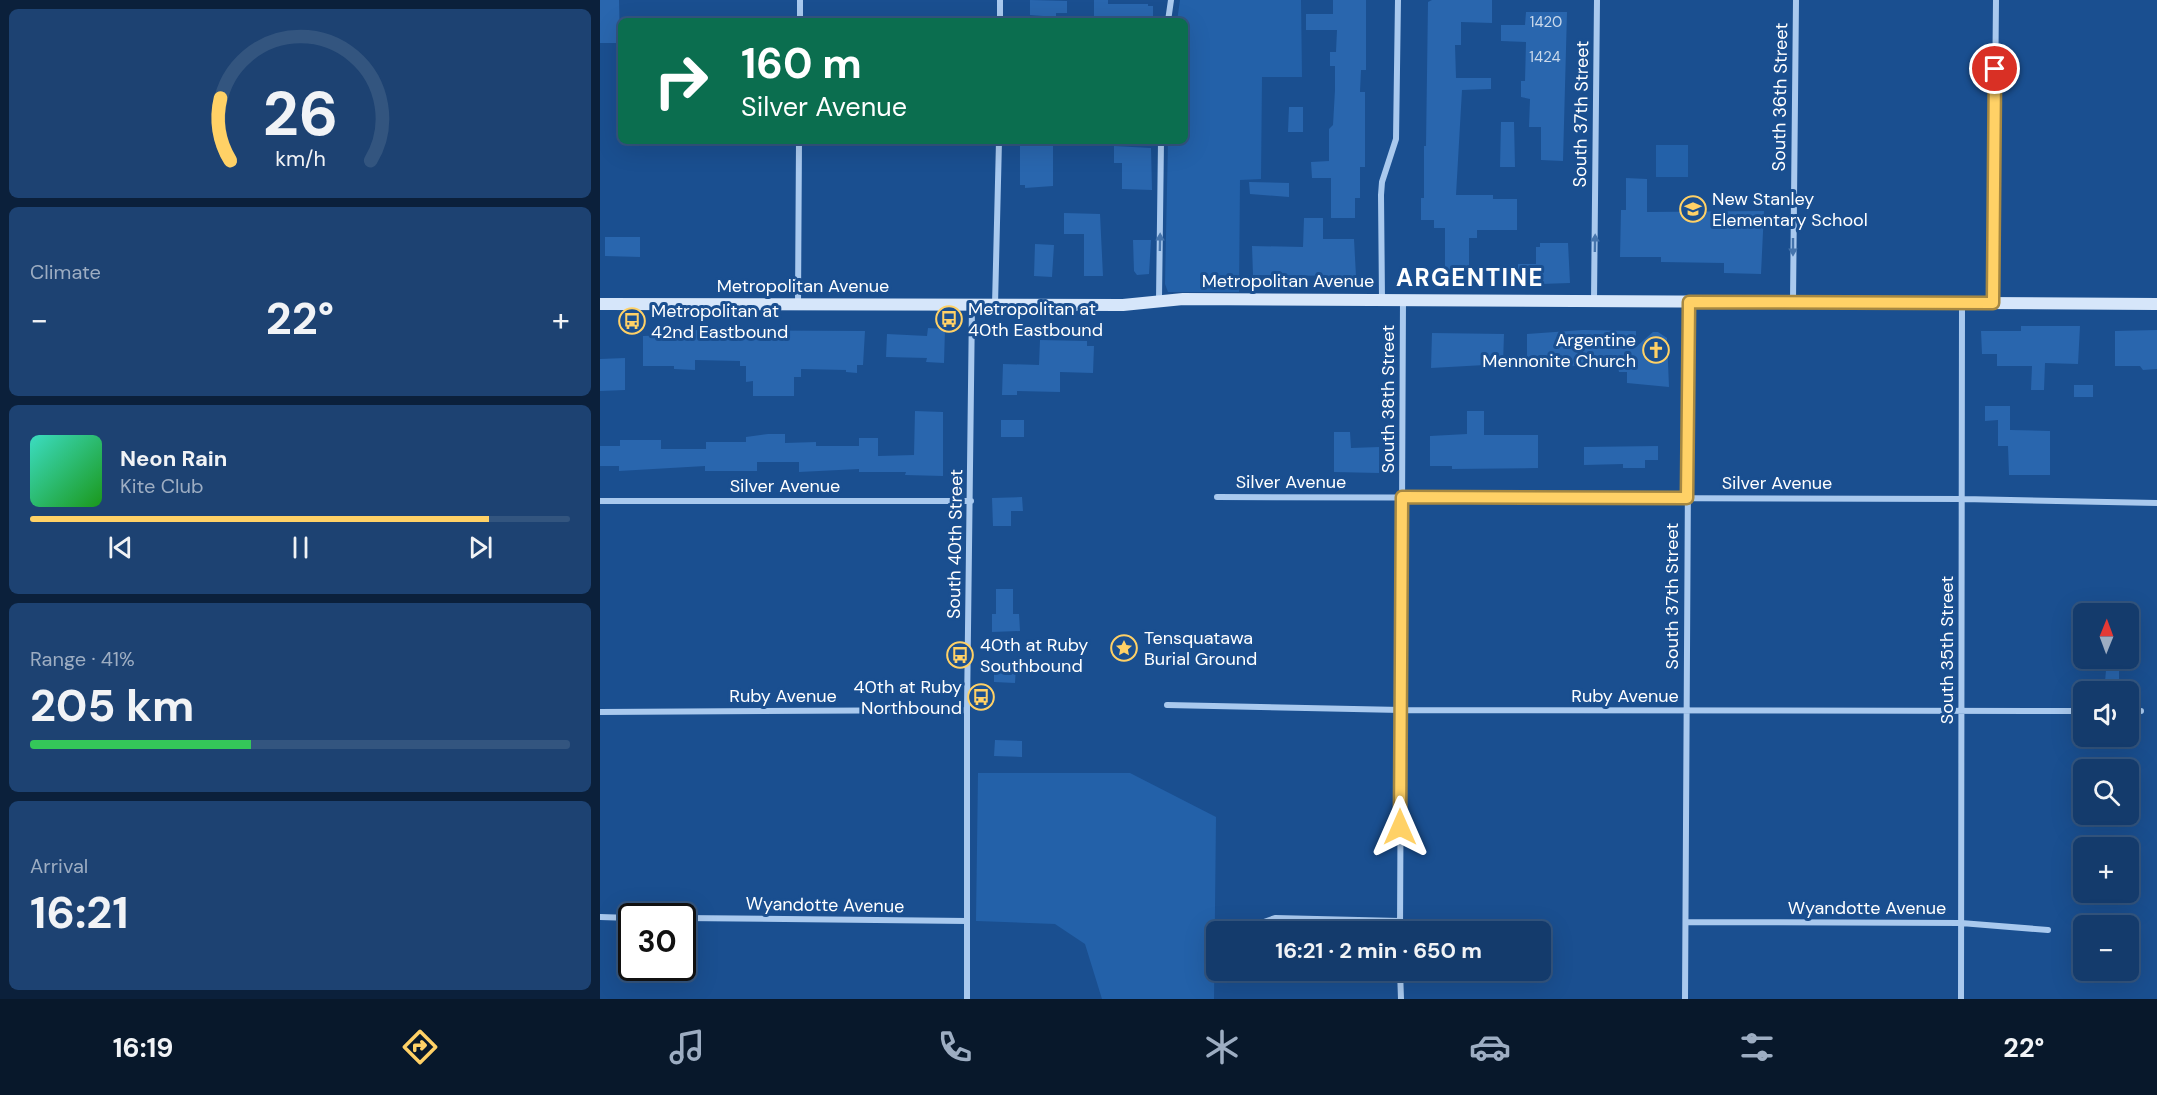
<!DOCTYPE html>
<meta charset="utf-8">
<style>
:root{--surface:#143b6c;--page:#1d4272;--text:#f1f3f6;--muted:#9dadc2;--line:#33557f;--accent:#ffd166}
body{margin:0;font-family:"DM Sans",sans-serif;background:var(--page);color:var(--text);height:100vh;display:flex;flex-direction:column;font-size:22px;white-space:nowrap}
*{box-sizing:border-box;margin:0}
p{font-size:20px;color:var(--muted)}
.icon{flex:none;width:33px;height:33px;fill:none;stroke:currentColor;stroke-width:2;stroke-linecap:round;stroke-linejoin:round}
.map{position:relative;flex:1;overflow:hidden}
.panel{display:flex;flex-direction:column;gap:9px;padding:9px;background:#0b203b;width:600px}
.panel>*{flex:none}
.banner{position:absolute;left:18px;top:18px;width:570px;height:126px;border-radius:9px;box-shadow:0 6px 24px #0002,0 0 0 2px var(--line);background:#0b6e4f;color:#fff;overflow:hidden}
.needle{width:39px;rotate:1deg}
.controls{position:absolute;left:1473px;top:603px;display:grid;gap:12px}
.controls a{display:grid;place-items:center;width:66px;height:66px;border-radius:9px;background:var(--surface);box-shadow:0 6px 24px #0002,0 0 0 2px var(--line);font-size:30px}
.speed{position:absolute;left:18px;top:903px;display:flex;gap:12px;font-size:30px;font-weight:700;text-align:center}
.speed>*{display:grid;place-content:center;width:78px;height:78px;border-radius:50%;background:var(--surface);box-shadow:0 6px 24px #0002,0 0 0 2px var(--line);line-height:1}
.speed .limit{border:3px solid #111;border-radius:9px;background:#fff;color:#111}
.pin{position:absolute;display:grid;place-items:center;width:51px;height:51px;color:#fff;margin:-26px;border:3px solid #fff;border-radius:50%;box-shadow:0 2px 6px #0007}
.me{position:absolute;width:66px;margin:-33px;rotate:0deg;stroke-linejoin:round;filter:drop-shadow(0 0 4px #0008)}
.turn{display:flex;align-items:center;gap:21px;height:126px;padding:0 24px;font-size:27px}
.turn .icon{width:78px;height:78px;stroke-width:2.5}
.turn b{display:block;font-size:42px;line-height:51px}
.big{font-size:45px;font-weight:700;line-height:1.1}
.panel .card{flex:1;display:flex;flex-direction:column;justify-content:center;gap:9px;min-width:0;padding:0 21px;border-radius:9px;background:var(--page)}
.panel .dial{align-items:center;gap:0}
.dial svg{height:156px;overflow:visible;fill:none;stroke:var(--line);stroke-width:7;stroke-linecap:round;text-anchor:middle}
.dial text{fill:var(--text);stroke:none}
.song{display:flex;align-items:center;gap:18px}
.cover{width:72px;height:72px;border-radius:9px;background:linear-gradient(135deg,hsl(170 70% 55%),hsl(120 70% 35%))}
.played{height:6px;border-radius:3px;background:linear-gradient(90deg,var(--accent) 85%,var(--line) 85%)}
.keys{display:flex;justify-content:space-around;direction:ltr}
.heat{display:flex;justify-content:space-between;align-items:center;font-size:33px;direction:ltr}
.charge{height:9px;border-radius:4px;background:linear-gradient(90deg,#34c759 41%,var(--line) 0)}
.trip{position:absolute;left:606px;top:921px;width:345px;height:60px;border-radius:9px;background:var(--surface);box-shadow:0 6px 24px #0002,0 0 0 2px var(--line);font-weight:700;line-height:60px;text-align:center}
.tabs{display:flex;height:96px;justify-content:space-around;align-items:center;background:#08182b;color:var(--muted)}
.tabs .icon{width:42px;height:42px}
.tabs .active{color:var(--accent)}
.tabs b{font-size:27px;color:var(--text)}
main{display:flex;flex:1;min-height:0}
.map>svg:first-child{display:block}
</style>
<main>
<section class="panel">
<div class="card dial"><svg viewBox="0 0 100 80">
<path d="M14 69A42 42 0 1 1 86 69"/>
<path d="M14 69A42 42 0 0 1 9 37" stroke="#ffd166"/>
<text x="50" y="56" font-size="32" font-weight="700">26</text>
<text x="50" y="72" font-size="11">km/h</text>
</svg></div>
<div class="card"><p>Climate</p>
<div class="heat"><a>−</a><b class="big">22°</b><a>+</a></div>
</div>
<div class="card">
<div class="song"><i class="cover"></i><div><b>Neon Rain</b><p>Kite Club</p></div></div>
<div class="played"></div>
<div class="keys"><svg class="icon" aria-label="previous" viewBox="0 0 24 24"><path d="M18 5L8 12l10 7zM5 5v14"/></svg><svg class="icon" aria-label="pause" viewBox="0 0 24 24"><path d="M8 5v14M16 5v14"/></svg><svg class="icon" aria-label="next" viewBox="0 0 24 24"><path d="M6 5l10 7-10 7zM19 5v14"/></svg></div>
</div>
<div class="card"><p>Range · 41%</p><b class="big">205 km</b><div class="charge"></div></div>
<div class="card"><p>Arrival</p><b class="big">16:21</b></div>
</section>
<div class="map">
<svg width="1557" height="999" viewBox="0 0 1557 999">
<rect width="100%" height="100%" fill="#1a4f90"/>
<path fill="#2361a9" d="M 580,0 L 701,0 L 702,77 L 662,77 L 661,179 L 640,180 L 639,292 L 568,292 L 565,284 L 568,141 L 585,141 L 585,21 L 577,21 Z
M 1056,145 L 1088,145 L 1088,177 L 1056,177 Z
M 378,773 L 530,773 L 616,817 L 614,999 L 502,999 L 485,944 L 455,924 L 376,921 Z"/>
<path fill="#2966ae" d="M 0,0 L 19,0 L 20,43 L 0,43 Z
M 430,0 L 467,1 L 467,13 L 456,13 L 456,17 L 430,15 Z
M 494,0 L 508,0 L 508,4 L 548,4 L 548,6 L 553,6 L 553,17 L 494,21 Z
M 733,0 L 766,0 L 766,70 L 761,70 L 760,92 L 765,92 L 765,167 L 760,167 L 760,198 L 755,198 L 755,218 L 731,218 L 731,178 L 712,178 L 711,162 L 729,161 L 729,129 L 733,125 L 735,90 L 735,66 L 730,66 L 730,52 L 736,52 L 737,30 L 706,30 L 706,14 L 733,14 Z
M 832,0 L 892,0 L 892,23 L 861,22 L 861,45 L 855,45 L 856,78 L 891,78 L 891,89 L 862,90 L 856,195 L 893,195 L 893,199 L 917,199 L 917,230 L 877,230 L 877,238 L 869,238 L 869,276 L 845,276 L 845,228 L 834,228 L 834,220 L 821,220 L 821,198 L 824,198 L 824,146 L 826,146 L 828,2 Z
M 926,12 L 967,12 L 963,161 L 941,160 L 941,127 L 929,127 L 930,99 L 921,97 L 921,81 L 925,81 L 926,42 L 901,41 L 901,25 L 925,25 Z
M 689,107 L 703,107 L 703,132 L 688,132 Z
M 901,122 L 914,122 L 915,167 L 900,167 Z
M 453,145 L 453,186 L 425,188 L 425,185 L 420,185 L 420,146 Z
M 514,146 L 551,148 L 552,190 L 522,189 L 522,163 L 514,163 Z
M 1026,178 L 1047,179 L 1047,212 L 1164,211 L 1161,274 L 1124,273 L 1124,263 L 1061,262 L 1061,257 L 1020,257 L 1021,210 L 1026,210 Z
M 649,182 L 689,183 L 689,197 L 650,194 Z
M 464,213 L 500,214 L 503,276 L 484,276 L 484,234 L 464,234 Z
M 704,218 L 723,218 L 723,239 L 754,239 L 756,276 L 653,275 L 652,246 L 703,247 Z
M 5,237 L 40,237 L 40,257 L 5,256 Z
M 533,240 L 551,240 L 549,274 L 537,275 L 534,271 Z
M 940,243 L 968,243 L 970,283 L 940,284 L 934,282 L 934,277 L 918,277 L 918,264 L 936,264 L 936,247 L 940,247 Z
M 435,244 L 454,245 L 452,277 L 434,276 Z
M 1421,326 L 1480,326 L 1478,364 L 1445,363 L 1444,390 L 1431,390 L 1432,366 L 1397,366 L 1397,354 L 1382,354 L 1381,331 L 1421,331 Z
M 328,328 L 345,329 L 344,363 L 326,362 L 327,358 L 286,357 L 287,334 L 327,336 Z
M 75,330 L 265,331 L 263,365 L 257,365 L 257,373 L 246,372 L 246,370 L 201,369 L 201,377 L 194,377 L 194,396 L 153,396 L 153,381 L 146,382 L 146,366 L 140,366 L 140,361 L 95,360 L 95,370 L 74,369 L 74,366 L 43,366 L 43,336 L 75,335 Z
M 983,330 L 1036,331 L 1036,347 L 1053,332 L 1058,332 L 1067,338 L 1069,387 L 1027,383 L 1027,372 L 1019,372 L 1018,367 L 945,365 L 945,369 L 927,369 L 927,334 Z
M 1557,330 L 1557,369 L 1543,370 L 1540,366 L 1515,366 L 1515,331 Z
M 832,333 L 904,334 L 903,364 L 831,368 Z
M 440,340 L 487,341 L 487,346 L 494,346 L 493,373 L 460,372 L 460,392 L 417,391 L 417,395 L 402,395 L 403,364 L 439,365 Z
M 25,358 L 25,390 L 0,391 L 0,359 Z
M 1474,385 L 1493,385 L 1493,397 L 1474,397 Z
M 1385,406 L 1410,406 L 1410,430 L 1450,431 L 1450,475 L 1409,475 L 1408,446 L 1398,446 L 1398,420 L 1385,421 Z
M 315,411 L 343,412 L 343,476 L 305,475 L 306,472 L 259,472 L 259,469 L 199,472 L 199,462 L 157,462 L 157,471 L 105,471 L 105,466 L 19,471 L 19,466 L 0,466 L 0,446 L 20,446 L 20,440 L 61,440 L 61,449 L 106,449 L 106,442 L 146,442 L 146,437 L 168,434 L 185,434 L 185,443 L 216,442 L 216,446 L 259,446 L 259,438 L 278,438 L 278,456 L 314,455 Z
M 867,411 L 884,411 L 884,435 L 938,435 L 938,468 L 852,469 L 852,466 L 830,466 L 830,436 L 867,434 Z
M 401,420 L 424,420 L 424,437 L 401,437 Z
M 734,432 L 750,432 L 751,448 L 779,447 L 779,473 L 734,472 Z
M 1058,446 L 1058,460 L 1045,460 L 1045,468 L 1023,468 L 1023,464 L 984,465 L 984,447 Z
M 422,497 L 423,511 L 411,511 L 411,526 L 393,526 L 392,498 Z
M 396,589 L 413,589 L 413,614 L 419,614 L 420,631 L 392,632 L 392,614 L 396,614 Z
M 1507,658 L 1519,658 L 1519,683 L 1505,682 Z
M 394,665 L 416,666 L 415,683 L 394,682 Z
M 395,740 L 422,741 L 422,757 L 394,756 Z"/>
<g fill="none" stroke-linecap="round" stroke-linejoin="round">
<path stroke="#a9c9ee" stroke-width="6" d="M 200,21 L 200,0
M 400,21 L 400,0
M 568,21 L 571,0
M 782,299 L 781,195 L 782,182 L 796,139 L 798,0
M 559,300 L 561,141
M 994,301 L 997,0
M 1193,301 L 1196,0
M 198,303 L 199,141
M 1393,303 L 1396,0
M 395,305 L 399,141
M 617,497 L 1363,499 L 1557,503
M 0,501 L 371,501
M 567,705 L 801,710 L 1484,711
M 1528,711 L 1541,711
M 0,712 L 367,710
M 0,917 L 32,918
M 82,918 L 367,921
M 1086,922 L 1361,923 L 1448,930
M 661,923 L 675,918 L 800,921
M 800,932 L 803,299
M 800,970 L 801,999
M 367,999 L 367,710 L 372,305
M 1085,999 L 1089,302
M 1361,999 L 1362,303"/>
<path stroke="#d6e6fa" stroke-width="12" d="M 0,304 L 523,305 L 583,299 L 1557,304"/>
</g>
<defs><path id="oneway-solid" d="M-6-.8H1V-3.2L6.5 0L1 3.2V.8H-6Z" transform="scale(1.5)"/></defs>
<g fill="#4574ac">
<use href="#oneway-solid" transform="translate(560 242) rotate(-89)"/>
<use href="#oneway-solid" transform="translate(995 243) rotate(-89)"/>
<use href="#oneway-solid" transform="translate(1193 247) rotate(90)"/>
</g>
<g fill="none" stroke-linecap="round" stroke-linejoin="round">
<g stroke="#a68842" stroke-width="15">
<path id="route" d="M 800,827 L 802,497 L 1087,498 L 1089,302 L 1393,303 L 1395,69"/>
</g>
<use href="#route" stroke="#ffd166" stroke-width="10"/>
</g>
<defs>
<g id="school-ring" transform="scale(1.35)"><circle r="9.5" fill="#1a4f90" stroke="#ffd166" stroke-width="1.5"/><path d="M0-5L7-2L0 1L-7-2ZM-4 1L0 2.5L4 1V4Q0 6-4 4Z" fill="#ffd166"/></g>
<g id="bus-ring" transform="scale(1.35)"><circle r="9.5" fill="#1a4f90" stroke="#ffd166" stroke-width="1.5"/><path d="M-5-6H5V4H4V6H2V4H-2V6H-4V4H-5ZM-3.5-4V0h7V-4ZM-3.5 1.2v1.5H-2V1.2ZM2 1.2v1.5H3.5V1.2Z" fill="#ffd166"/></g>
<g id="church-ring" transform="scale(1.35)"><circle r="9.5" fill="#1a4f90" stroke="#ffd166" stroke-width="1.5"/><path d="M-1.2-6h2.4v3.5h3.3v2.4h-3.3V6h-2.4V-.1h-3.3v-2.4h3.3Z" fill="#ffd166"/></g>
<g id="sight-ring" transform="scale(1.35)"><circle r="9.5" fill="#1a4f90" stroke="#ffd166" stroke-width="1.5"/><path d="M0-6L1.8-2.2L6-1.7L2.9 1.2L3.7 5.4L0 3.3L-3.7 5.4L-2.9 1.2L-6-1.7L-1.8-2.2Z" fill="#ffd166"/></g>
</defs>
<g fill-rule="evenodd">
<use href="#school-ring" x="1093" y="209"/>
<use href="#bus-ring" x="349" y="319"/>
<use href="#bus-ring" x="32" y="321"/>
<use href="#church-ring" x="1056" y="350"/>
<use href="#sight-ring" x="524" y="648"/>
<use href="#bus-ring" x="360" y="655"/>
<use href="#bus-ring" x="381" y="697"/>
</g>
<g text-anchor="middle" stroke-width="6" stroke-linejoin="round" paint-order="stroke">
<g font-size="15" fill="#cad9eb">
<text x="946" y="27">1420</text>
<text x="945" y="62">1424</text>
</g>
<g font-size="18" fill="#fff" stroke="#1a4f90">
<text transform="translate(1180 97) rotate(-89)" y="6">South 36th Street</text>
<text transform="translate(981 114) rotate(-89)" y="6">South 37th Street</text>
<text x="688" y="287">Metropolitan Avenue</text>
<text x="203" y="292">Metropolitan Avenue</text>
<text transform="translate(788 399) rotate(-90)" y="6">South 38th Street</text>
<text x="691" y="488">Silver Avenue</text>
<text x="1177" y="489">Silver Avenue</text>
<text x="185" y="492">Silver Avenue</text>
<text transform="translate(355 544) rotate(-89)" y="6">South 40th Street</text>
<text transform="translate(1072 596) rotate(-90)" y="6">South 37th Street</text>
<text transform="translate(1347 650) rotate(-90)" y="6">South 35th Street</text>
<text x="183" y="702">Ruby Avenue</text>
<text x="1025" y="702">Ruby Avenue</text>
<text transform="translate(225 905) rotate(1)" y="6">Wyandotte Avenue</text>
<text x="1267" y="914">Wyandotte Avenue</text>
</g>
<g font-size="18" fill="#fff" stroke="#1a4f90" text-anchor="start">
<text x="1112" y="205">New Stanley<tspan x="1112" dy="21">Elementary School</tspan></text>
<text x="368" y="315">Metropolitan at<tspan x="368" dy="21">40th Eastbound</tspan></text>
<text x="51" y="317">Metropolitan at<tspan x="51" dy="21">42nd Eastbound</tspan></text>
<text x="1036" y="346" text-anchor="end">Argentine<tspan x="1036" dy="21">Mennonite Church</tspan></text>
<text x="544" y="644">Tensquatawa<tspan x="544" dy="21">Burial Ground</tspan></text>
<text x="380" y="651">40th at Ruby<tspan x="380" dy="21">Southbound</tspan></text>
<text x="362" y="693" text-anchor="end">40th at Ruby<tspan x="362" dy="21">Northbound</tspan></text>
</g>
<g font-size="24" font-weight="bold" letter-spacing="1.5" fill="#fff" stroke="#1a4f90">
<text x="870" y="286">ARGENTINE</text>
</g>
</g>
</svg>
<div class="controls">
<a><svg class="needle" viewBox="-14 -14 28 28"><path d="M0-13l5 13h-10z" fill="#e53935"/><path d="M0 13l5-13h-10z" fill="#9dadc2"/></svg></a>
<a><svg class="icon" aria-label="sound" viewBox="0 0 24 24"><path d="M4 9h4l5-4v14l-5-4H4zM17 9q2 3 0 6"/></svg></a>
<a><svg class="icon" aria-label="search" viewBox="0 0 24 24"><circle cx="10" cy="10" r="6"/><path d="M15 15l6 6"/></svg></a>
<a>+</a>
<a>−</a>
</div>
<div class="speed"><div class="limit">30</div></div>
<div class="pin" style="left:1395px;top:69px;background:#d93025"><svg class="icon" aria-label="arrive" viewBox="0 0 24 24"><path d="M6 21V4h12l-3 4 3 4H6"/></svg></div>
<svg class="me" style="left:800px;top:827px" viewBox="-20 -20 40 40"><path d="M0-17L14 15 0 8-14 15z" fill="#ffd166" stroke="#fff" stroke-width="4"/></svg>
<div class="trip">16:21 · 2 min · 650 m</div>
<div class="banner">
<div class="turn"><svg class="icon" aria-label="right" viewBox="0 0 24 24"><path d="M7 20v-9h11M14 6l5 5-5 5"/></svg><div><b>160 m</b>Silver Avenue</div></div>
</div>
</div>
</main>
<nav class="tabs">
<b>16:19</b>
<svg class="icon active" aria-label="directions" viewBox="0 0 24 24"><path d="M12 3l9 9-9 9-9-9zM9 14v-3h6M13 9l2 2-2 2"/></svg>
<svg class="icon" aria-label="music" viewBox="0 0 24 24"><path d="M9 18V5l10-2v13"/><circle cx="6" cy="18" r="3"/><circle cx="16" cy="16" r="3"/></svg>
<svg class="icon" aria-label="phone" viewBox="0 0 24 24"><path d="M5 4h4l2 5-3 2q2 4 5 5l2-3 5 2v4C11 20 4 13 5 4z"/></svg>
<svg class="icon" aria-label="climate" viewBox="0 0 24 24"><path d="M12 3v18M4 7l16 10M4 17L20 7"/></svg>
<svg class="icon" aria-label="car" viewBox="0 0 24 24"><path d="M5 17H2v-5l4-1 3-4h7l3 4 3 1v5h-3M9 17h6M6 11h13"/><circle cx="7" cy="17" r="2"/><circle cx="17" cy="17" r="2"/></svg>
<svg class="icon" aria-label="filters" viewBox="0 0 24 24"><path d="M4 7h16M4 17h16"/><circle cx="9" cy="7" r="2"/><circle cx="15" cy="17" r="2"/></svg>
<b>22°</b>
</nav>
